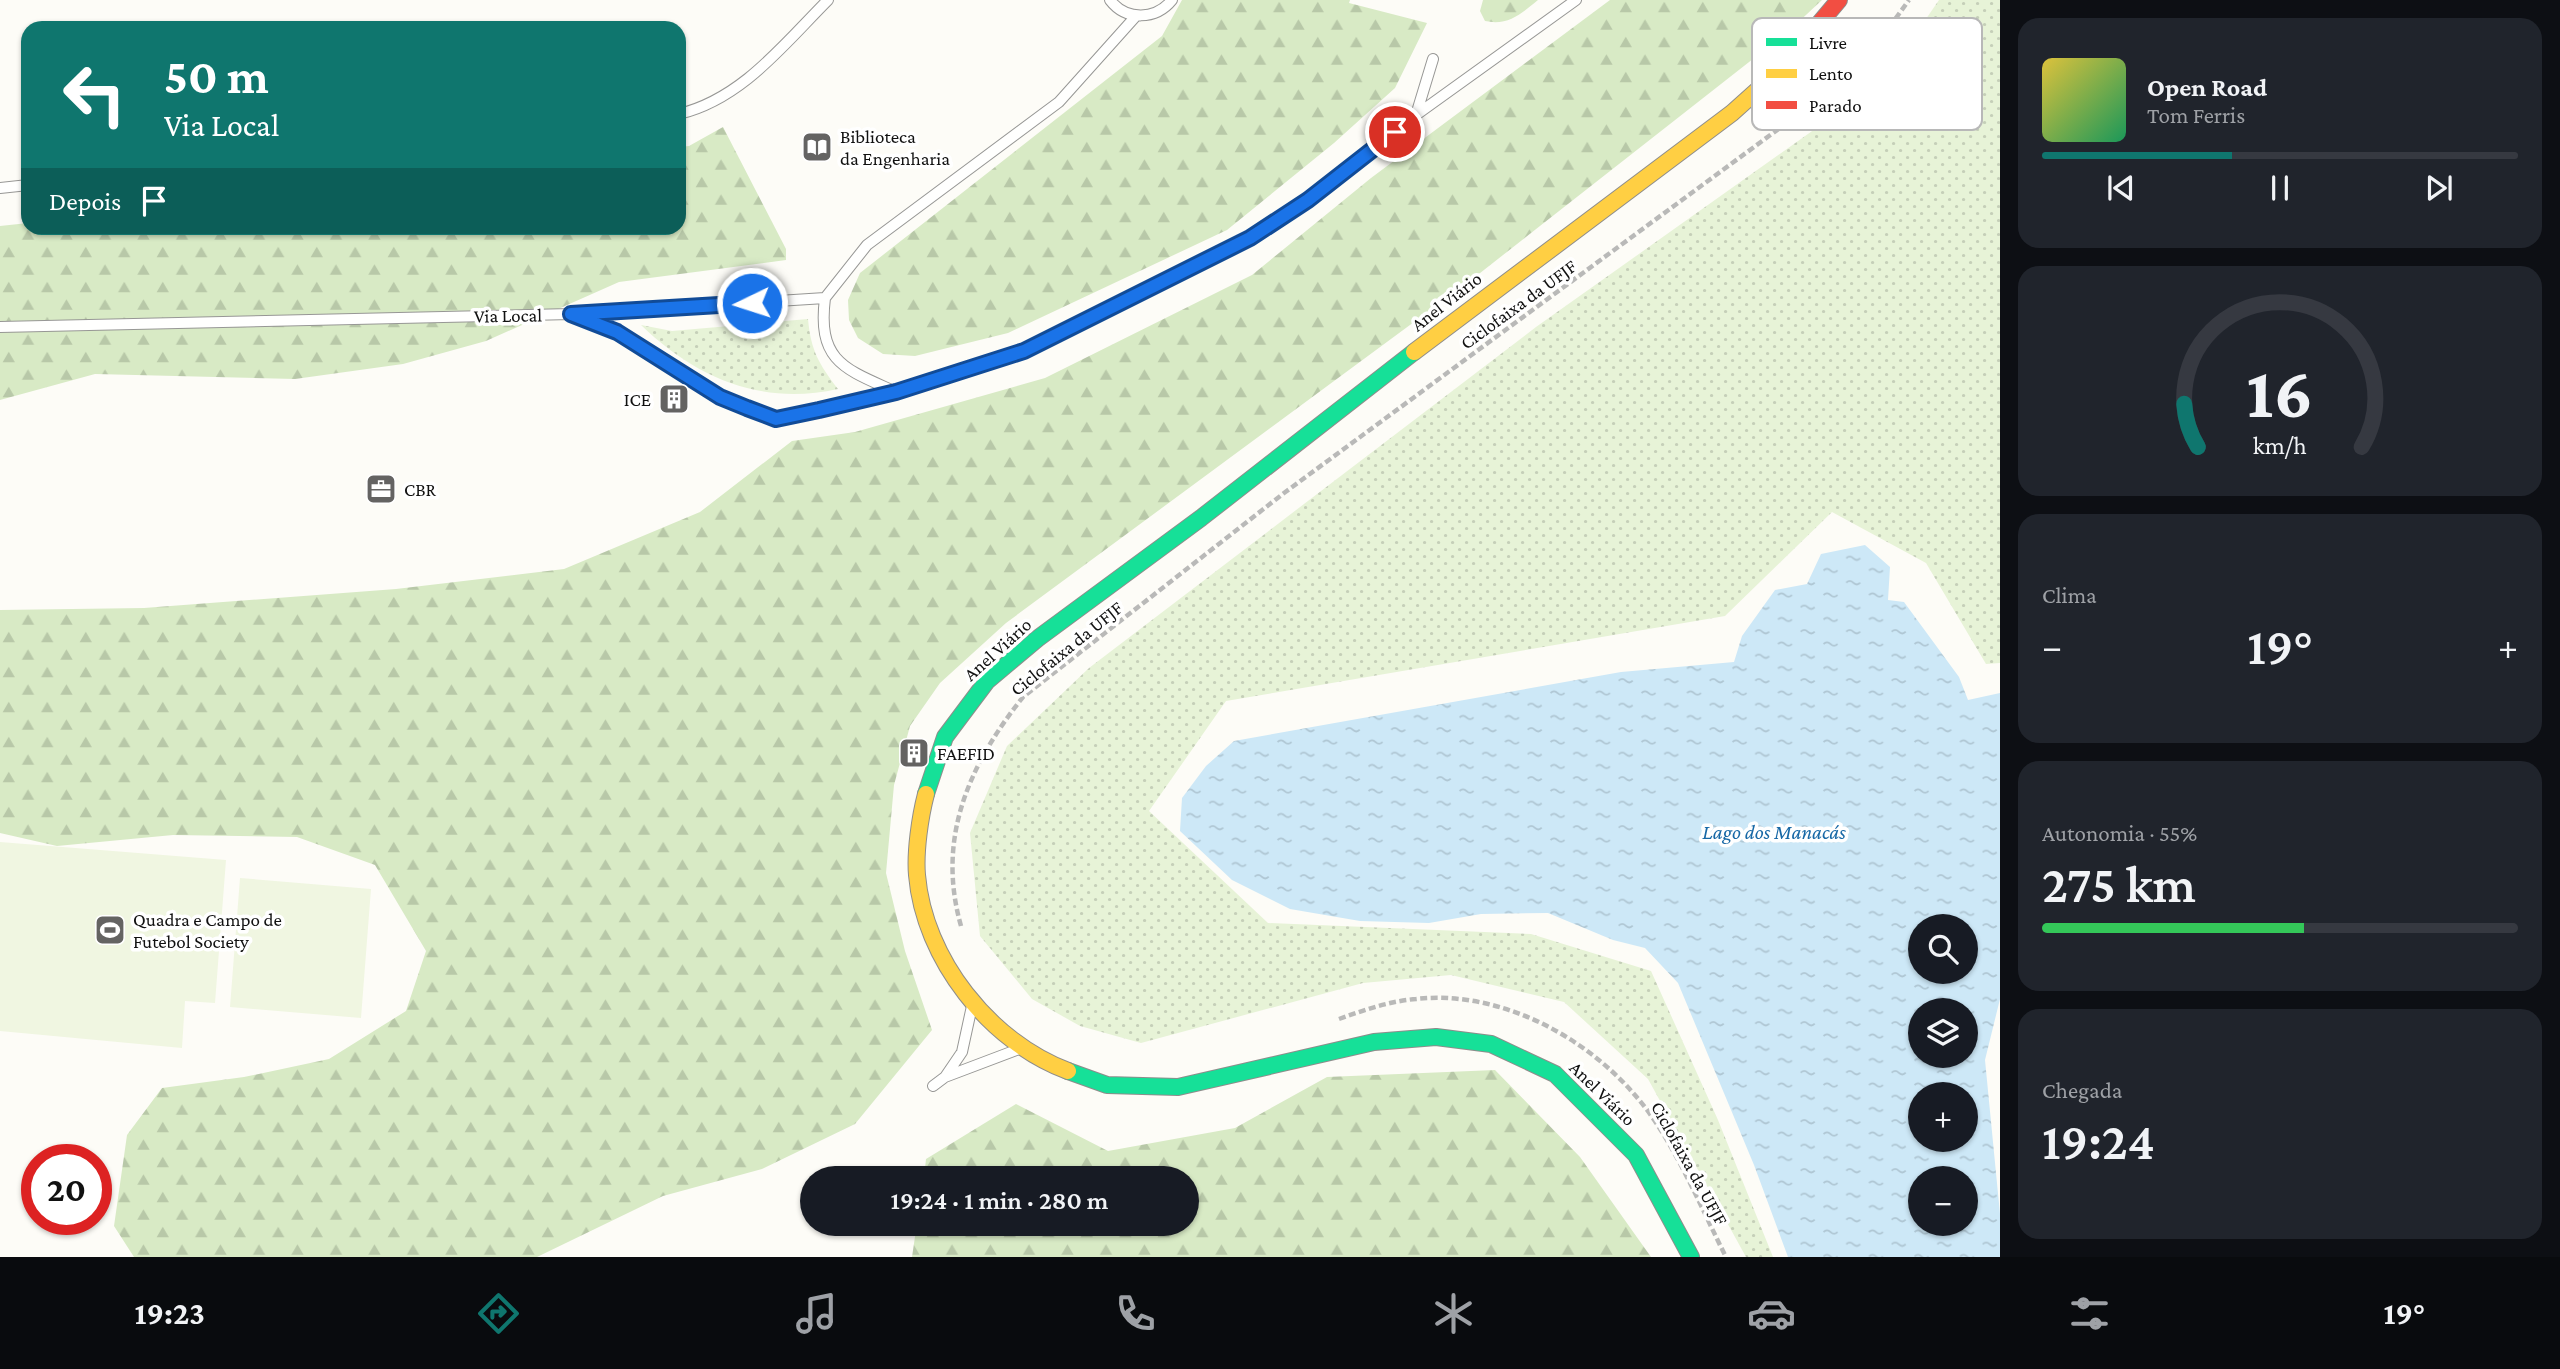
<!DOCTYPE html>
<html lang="pt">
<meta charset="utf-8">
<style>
:root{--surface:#171b24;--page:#20242c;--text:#f1f3f6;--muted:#9ea1a6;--line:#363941;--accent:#0f766e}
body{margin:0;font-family:"Crimson Pro",serif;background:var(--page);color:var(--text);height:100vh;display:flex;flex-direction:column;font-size:26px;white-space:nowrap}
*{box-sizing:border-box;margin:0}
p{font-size:23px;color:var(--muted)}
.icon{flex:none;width:38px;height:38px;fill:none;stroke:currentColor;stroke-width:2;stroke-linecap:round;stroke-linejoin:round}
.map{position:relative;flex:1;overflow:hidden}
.sheet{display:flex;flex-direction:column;gap:18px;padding:18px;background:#0d0f14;width:560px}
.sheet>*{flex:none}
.top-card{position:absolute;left:21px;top:21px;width:665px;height:214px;border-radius:21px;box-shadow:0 2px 5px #0004;background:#0f766e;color:#fff;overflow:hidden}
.buttons{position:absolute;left:1908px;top:914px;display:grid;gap:14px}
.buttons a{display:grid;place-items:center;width:70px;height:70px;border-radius:50%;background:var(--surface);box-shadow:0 2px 5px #0004;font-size:35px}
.speed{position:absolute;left:21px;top:1144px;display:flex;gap:14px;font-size:35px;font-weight:700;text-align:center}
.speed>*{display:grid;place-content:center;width:91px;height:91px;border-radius:50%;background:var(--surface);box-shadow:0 2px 5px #0004;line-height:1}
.speed .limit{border:10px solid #d22;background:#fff;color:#111}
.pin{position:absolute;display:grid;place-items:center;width:60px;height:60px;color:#fff;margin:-30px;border:4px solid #fff;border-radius:50%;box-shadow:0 2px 7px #0007}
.me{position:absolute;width:77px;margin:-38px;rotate:266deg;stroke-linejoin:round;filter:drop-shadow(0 0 5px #0008)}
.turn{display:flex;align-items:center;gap:24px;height:147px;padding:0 28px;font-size:32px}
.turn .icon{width:91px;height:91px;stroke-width:2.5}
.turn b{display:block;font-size:49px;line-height:60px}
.then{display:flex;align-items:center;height:66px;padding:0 28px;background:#0003;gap:14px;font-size:26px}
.big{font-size:52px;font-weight:600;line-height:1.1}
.sheet .widget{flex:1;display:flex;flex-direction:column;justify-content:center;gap:10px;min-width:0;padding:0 24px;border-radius:21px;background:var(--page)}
.sheet .dial{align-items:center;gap:0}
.dial svg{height:182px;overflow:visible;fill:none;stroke:var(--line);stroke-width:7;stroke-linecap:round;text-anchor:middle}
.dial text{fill:var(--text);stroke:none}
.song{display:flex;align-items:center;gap:21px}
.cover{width:84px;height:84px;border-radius:10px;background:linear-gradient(135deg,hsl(50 70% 55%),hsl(150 70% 35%))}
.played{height:7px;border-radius:4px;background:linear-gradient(90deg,var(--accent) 40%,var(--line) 40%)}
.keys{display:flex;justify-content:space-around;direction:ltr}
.heat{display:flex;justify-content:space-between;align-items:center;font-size:38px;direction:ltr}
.charge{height:10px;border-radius:5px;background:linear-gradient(90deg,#34c759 55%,var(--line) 0)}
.trip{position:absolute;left:800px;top:1166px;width:399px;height:70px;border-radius:35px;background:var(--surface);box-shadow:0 2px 5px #0004;font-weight:600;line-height:70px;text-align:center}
.dock{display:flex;height:112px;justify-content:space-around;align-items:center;background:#090b0e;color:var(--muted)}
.dock .icon{width:49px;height:49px}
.dock .active{color:var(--accent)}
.dock b{font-size:32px;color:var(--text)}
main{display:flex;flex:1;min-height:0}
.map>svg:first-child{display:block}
</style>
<main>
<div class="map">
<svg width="2000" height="1257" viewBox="0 0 2000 1257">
<defs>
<pattern id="forest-firs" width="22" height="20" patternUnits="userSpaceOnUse" patternTransform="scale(1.75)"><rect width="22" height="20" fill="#d8eac5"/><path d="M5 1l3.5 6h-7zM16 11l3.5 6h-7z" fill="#b8c8a8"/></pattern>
<pattern id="park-dots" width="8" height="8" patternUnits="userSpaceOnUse" patternTransform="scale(1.75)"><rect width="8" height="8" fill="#e7f3d7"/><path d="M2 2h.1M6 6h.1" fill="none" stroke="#c5cfb8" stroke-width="1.8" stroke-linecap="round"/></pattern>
<pattern id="water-ripples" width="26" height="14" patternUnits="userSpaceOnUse" patternTransform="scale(1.75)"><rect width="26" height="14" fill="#cde8f7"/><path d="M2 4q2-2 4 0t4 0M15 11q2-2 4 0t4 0" fill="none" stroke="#afc6d3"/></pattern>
</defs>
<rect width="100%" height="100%" fill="#fdfcf7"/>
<path fill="url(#forest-firs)" d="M 1182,0 L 1350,0 L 1349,3 L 1427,23 L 1395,88 L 1334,143 L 1227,230 L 1008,333 L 915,356 L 883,354 L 858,338 L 849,320 L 848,300 L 860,273 L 1162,36 Z
M 1483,0 L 1538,0 C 1521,14 1508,26 1485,21 L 1480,11 Z
M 1610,0 L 1822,0 L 1791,29 L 1475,277 L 1006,623 L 940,683 L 910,726 L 894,785 L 886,873 L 905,951 L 932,1030 L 855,1124 L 762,1169 L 663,1196 L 537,1257 L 134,1257 L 114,1226 L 127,1135 L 162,1088 L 244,1077 L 329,1059 L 406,1011 L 426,951 L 375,865 L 297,837 L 173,835 L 57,846 L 0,833 L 0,610 L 144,608 L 396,589 L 564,569 L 700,512 L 792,441 L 855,432 L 1045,378 L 1252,275 L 1371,178 Z
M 723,127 L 786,249 L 786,260 L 619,282 L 486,341 L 403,364 L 295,379 L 95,374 L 0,400 L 0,226 L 28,223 L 28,228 L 679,228 L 679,147 L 689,146 Z
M 1495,1070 L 1580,1157 L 1651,1257 L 912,1257 L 917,1223 L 1186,1223 L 1186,1178 L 924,1178 L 926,1159 L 1016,1104 L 1108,1151 L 1235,1128 L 1327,1077 Z"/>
<path fill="url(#park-dots)" d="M 1939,0 L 2000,0 L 2000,663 L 1986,664 L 1926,563 L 1832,512 L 1725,616 L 1226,701 L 1149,811 L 1268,923 L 1531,934 L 1651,971 L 1718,1120 L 1773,1257 L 1746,1257 L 1648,1079 L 1564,1002 L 1451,975 L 1363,983 L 1141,1043 L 1080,1026 L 1032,999 L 980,936 L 970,833 L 1007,746 L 1089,668 L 1536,327 L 1884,80 Z
M 808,319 C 811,351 819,364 838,389 C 761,406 696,378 641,325 L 672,331 Z"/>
<path fill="#f0f6e1" d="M 0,842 L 226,860 L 215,1003 L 185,1001 L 182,1048 L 0,1031 Z
M 240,878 L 371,889 L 361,1018 L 230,1007 Z"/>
<path fill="url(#water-ripples)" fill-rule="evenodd" d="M 1865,545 L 1890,567 L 1888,600 L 1904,602 L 1959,677 L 1968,700 L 2000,693 L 2000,999 L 1985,1060 L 2000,1214 L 2000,1257 L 1788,1257 L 1754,1165 L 1678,983 L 1645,948 L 1613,940 L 1548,913 L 1481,914 L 1429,923 L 1360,921 L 1290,909 L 1232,880 L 1180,831 L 1182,798 L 1206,766 L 1234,741 L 1621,672 L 1734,662 L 1742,636 L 1775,590 L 1807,584 L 1821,554 ZM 1920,926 L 1965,926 L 1965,971 L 1920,971 ZM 1920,1010 L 1965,1010 L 1965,1055 L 1920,1055 ZM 1920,1094 L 1965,1094 L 1965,1139 L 1920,1139 ZM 1920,1178 L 1965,1178 L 1965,1223 L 1920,1223 Z"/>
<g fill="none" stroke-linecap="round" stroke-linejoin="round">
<g stroke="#979795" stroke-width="12">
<path id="lane" d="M 1110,0 C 1126,21 1156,20 1172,0
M 679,114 C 742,99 784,44 828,0
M 1416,115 L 1433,59
M 0,188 L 28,185
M 825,298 L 867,245 L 1059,102 L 1136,16
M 571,314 L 617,332 L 720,397 L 776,419 L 896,392 L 1024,351 L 1250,238 L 1308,200 L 1416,115 L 1576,0
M 0,327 L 571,314 L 825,298 C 817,362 845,369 896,392
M 945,1077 L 962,1052 L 972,1006
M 933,1086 L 945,1077 L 1019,1049"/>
</g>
<g stroke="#8e8d8b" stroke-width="18">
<path id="fast" d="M 926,794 L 945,737 L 987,681 L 1037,639 L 1201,518 L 1414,352
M 1068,1071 L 1107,1085 L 1178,1087 L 1374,1042 L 1436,1037 L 1491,1044 L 1555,1074 L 1636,1155 L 1691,1257"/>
</g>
<g stroke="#8e8d8b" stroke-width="18">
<path id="slow" d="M 1414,352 L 1732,113 L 1780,70
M 926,794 C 920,817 915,852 917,875 C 924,959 990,1042 1068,1071"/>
</g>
<g stroke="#8e8d8b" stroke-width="18">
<path id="jam" d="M 1780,70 L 1839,0"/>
</g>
<path stroke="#b9b9b8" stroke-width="4.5" stroke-dasharray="7 3.5" stroke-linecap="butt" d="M 961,926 C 936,838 969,765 1023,697 L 1284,493 L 1826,94 L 1880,40 L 1909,0
M 1339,1019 C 1364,1010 1390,1001 1416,999 C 1497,990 1582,1034 1634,1094 C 1672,1136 1700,1206 1726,1257"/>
<use href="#lane" stroke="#fffffe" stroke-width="10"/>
<use href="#fast" stroke="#16e098" stroke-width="16"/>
<use href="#slow" stroke="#ffcf43" stroke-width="16"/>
<use href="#jam" stroke="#f24e42" stroke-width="16"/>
</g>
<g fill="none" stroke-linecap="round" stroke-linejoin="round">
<g stroke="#114b97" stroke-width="18">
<path id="route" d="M 752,303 L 571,314 L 617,332 L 720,397 L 747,408 L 776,419 L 819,410 L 896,392 L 1024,351 L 1250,238 L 1308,200 L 1395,132"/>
</g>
<use href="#route" stroke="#1a73e8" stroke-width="12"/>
</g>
<defs>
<g id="library-square" transform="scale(1.575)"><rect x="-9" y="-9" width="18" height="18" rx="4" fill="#646362" stroke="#fff"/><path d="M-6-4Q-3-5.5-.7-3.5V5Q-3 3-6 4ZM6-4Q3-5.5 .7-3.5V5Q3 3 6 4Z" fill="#fff"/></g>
<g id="building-square" transform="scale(1.575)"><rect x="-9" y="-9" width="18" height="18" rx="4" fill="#646362" stroke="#fff"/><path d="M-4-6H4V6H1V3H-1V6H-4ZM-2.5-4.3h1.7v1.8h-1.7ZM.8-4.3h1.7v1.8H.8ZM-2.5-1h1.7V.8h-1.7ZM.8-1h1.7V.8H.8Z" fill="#fff"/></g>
<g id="office-square" transform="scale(1.575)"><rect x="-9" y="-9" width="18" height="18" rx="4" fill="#646362" stroke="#fff"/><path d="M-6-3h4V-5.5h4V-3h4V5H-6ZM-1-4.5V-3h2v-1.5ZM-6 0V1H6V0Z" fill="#fff"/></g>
<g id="stadium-square" transform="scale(1.575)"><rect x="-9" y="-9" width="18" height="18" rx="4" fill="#646362" stroke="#fff"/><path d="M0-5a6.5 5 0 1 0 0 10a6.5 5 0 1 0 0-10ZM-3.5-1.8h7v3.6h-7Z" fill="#fff"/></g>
</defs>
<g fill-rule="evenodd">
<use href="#library-square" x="817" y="147"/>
<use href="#building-square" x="674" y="399"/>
<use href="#office-square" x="381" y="489"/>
<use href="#building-square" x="914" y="753"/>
<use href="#stadium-square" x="110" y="930"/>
</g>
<g text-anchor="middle" stroke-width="7" stroke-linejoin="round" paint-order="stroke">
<g font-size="19" fill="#111" stroke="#fff" text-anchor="start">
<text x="840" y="143">Biblioteca<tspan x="840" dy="22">da Engenharia</tspan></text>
<text x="651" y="406" text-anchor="end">ICE</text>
<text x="404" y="496">CBR</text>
<text x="937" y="760">FAEFID</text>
<text x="133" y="926">Quadra e Campo de<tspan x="133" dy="22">Futebol Society</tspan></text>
</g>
<g font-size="19" fill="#111" stroke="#fff">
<text transform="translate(1446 301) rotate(-38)" y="7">Anel Viário</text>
<text transform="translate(1518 304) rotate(-36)" y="7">Ciclofaixa da UFJF</text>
<text transform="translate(508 315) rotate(-1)" y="7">Via Local</text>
<text transform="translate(1066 648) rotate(-39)" y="7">Ciclofaixa da UFJF</text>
<text transform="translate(997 649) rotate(-42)" y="7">Anel Viário</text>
<text transform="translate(1603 1093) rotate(44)" y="7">Anel Viário</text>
<text transform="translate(1690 1163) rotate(61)" y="7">Ciclofaixa da UFJF</text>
</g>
<g font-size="21" font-style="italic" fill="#1768a6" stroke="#fff">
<text x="1774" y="839">Lago dos Manacás</text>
</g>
</g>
<rect x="1752" y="18" width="230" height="112" rx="10" fill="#fff" stroke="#b8b8b8" stroke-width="2"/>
<rect x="1766" y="38" width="31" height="8" fill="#16e098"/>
<rect x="1766" y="69" width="31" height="9" fill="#ffcf43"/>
<rect x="1766" y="101" width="31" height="8" fill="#f24e42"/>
<g font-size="19" fill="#111">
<text x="1809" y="49">Livre</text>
<text x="1809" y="80">Lento</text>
<text x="1809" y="112">Parado</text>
</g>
</svg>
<div class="buttons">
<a><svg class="icon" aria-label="search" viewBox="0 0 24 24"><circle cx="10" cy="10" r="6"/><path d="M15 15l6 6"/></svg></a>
<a><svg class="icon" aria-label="layers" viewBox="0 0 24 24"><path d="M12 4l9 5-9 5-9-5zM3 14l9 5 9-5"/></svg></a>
<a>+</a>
<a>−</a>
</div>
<div class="speed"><div class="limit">20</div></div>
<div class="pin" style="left:1395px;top:132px;background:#d93025"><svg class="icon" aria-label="arrive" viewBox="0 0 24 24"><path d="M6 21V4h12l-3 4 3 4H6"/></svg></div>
<svg class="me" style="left:752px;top:303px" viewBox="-20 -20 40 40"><circle r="17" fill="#1a73e8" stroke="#fff" stroke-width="3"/><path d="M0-11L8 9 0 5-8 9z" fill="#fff"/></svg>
<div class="trip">19:24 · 1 min · 280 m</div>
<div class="top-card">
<div class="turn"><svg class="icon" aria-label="left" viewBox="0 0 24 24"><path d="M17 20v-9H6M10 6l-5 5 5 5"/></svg><div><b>50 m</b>Via Local</div></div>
<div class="then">Depois<svg class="icon" aria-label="arrive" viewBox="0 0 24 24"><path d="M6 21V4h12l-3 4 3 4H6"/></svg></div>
</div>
</div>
<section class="sheet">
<div class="widget">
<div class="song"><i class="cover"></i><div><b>Open Road</b><p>Tom Ferris</p></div></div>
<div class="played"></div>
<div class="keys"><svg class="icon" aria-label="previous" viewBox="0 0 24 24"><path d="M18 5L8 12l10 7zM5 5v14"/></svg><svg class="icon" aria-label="pause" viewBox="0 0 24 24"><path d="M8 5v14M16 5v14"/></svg><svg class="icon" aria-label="next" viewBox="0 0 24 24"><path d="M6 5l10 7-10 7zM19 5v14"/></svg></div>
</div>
<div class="widget dial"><svg viewBox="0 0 100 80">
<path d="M14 69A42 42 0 1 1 86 69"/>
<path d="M14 69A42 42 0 0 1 8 50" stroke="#0f766e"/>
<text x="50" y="56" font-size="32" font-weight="700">16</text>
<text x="50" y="72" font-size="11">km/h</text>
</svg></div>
<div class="widget"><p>Clima</p>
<div class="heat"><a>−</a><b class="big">19°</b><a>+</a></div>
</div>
<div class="widget"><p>Autonomia · 55%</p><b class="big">275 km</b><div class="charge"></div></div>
<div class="widget"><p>Chegada</p><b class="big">19:24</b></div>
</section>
</main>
<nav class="dock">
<b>19:23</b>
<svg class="icon active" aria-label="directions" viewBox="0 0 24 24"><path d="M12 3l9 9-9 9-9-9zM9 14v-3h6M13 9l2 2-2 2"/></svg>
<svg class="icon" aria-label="music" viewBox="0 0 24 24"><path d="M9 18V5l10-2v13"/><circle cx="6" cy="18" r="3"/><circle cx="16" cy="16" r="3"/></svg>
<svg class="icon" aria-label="phone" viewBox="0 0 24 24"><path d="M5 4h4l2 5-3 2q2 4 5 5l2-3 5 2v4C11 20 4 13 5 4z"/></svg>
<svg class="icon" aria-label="climate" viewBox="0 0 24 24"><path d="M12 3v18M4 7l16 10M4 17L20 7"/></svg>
<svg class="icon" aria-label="car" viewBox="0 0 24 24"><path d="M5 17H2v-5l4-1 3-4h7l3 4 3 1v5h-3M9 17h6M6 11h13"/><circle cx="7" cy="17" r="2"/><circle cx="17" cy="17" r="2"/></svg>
<svg class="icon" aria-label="filters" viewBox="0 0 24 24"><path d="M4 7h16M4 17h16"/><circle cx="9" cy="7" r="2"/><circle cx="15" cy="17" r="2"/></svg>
<b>19°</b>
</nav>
